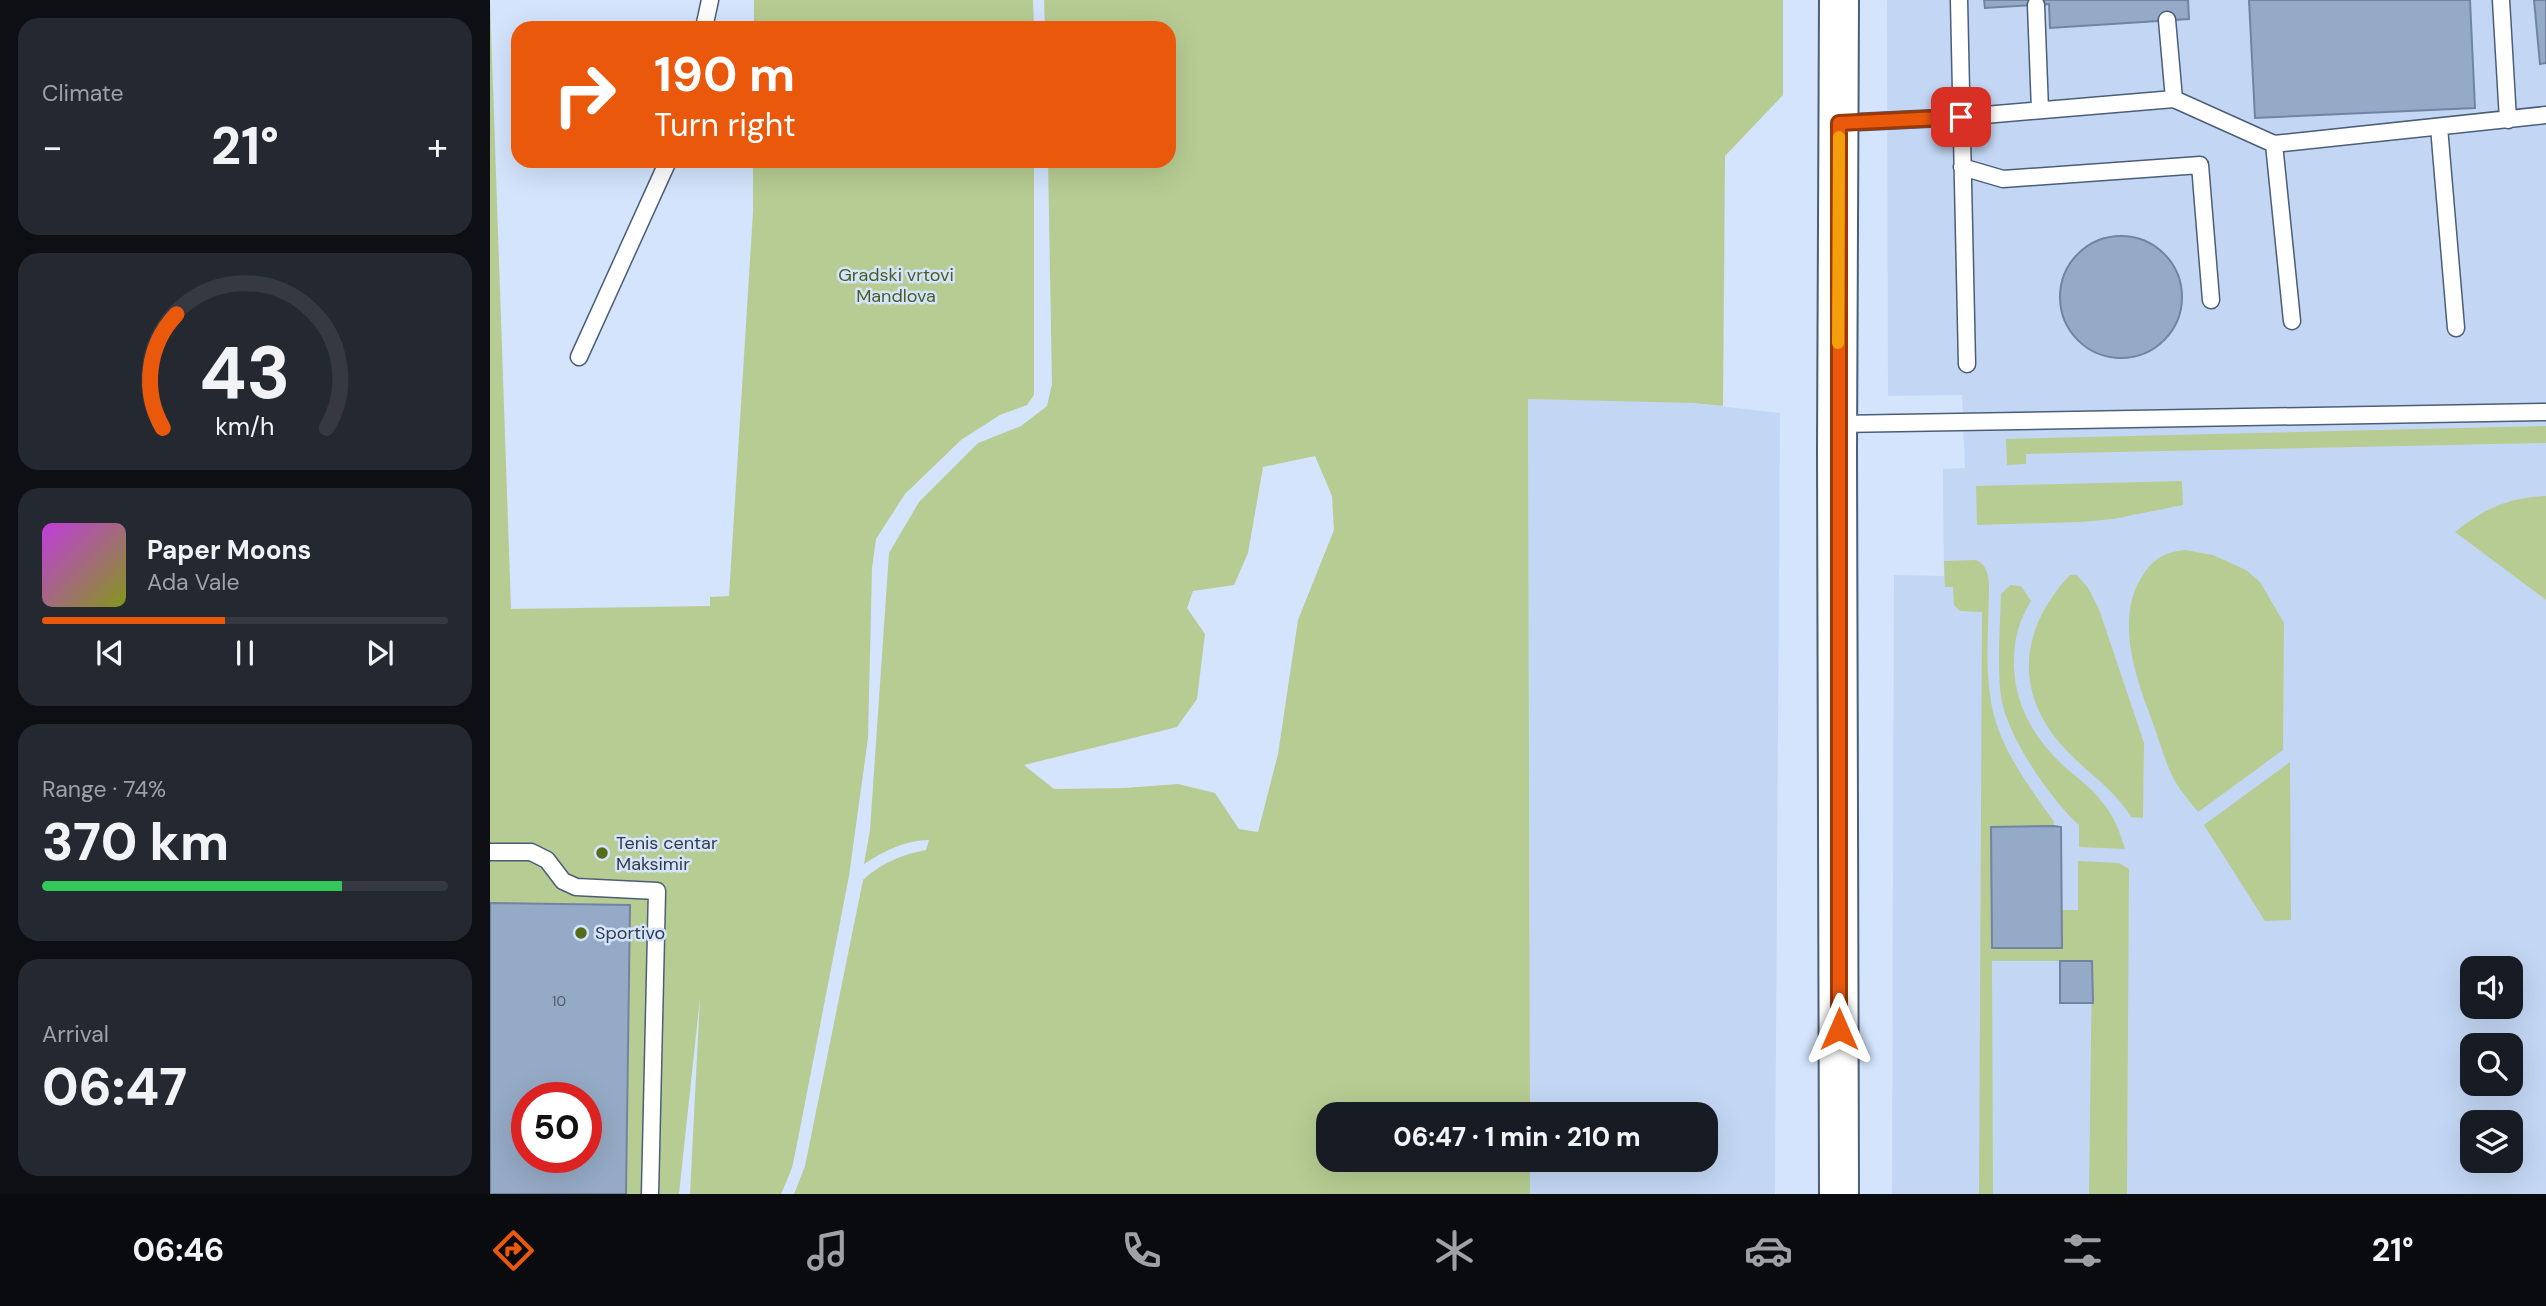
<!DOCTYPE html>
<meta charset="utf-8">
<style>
:root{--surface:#171b24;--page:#242831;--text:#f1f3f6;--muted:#9ea1a6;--line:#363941;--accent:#ea580c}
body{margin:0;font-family:"DM Sans",sans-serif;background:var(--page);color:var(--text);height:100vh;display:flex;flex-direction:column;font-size:26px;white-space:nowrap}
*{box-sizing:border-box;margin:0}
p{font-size:23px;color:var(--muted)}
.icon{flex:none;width:38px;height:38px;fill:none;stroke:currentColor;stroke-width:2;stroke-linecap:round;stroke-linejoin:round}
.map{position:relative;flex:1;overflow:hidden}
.drawer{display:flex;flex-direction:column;gap:18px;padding:18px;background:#0d0f14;width:490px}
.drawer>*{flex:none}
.top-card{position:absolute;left:21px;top:21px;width:665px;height:147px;border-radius:21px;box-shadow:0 7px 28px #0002;background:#ea580c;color:#fff;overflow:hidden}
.controls{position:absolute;left:1970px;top:956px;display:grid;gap:14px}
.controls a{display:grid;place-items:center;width:63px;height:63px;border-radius:14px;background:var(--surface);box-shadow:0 7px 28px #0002;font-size:35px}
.speed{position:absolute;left:21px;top:1082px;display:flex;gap:14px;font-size:35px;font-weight:700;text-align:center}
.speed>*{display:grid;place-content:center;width:91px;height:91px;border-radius:50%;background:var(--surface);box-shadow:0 7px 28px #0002;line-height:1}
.speed .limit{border:10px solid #d22;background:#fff;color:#111}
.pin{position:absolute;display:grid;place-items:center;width:60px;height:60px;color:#fff;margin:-30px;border-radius:14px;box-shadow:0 4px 10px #0006}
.me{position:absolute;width:77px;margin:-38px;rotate:0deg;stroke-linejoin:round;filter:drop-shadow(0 0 5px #0008)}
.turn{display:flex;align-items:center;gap:24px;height:147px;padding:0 28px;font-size:32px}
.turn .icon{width:91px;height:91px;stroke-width:2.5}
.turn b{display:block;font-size:49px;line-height:60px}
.big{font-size:52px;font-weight:800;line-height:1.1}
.drawer .card{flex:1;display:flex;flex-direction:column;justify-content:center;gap:10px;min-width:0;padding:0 24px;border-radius:21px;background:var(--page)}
.drawer .dial{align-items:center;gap:0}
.dial svg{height:182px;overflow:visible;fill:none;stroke:var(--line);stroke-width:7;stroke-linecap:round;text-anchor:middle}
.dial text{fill:var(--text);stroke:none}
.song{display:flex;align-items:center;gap:21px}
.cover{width:84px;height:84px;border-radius:10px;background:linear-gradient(135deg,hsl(290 70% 55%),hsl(70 70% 35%))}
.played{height:7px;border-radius:4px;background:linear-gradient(90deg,var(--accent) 45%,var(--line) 45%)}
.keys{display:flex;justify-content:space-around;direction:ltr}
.heat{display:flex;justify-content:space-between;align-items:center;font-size:38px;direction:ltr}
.charge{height:10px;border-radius:5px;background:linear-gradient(90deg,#34c759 74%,var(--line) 0)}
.trip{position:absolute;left:826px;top:1102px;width:402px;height:70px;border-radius:21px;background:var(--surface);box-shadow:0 7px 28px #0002;font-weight:800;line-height:70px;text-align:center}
.dock{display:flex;height:112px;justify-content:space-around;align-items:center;background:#090b0e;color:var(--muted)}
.dock .icon{width:49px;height:49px}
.dock .active{color:var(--accent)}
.dock b{font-size:32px;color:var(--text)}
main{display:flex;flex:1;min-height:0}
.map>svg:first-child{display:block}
</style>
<main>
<section class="drawer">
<div class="card"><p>Climate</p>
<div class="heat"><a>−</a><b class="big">21°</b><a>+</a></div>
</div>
<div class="card dial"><svg viewBox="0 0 100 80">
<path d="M14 69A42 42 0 1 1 86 69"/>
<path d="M14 69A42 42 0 0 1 20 19" stroke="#ea580c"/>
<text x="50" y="56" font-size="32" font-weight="700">43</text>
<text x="50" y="72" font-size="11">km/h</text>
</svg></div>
<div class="card">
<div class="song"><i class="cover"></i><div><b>Paper Moons</b><p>Ada Vale</p></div></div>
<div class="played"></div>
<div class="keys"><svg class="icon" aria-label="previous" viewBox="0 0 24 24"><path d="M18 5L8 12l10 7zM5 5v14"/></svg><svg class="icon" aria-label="pause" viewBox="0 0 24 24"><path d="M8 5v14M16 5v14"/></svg><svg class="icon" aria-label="next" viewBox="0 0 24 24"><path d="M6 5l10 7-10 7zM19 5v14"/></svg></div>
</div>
<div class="card"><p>Range · 74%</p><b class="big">370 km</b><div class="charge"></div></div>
<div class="card"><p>Arrival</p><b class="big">06:47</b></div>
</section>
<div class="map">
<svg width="2056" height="1194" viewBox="0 0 2056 1194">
<rect width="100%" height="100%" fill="#d3e4fc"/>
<path fill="#c3d7f4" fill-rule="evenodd" d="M 1397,0 L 2056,0 L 2056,1194 L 1402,1194 L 1404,575 L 1454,576 L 1453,469 L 1475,468 L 1472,395 L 1398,396 ZM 1983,968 L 2021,968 L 2021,1006 L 1983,1006 ZM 1983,1045 L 2021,1045 L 2021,1083 L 1983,1083 ZM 1983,1122 L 2021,1122 L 2021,1160 L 1983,1160 Z
M 1038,398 L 1202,403 L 1290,413 L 1285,1194 L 1040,1194 L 1040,1160 L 1216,1160 L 1216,1115 L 1040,1115 Z"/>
<path fill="#b7cc93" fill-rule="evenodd" d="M 0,0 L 21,609 L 220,606 L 220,597 L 239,596 L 263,212 L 263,161 L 544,161 L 544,395 L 537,405 L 510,415 L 471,440 L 415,494 L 386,539 L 382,568 L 378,738 L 359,876 L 308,1139 L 302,1168 L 291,1194 L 200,1194 L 210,998 L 189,1194 L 0,1194 ZM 37,1097 L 96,1097 L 96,1157 L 37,1157 Z
M 264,0 L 543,0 L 544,28 L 264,28 Z
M 554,0 L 1293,0 L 1293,95 L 1235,156 L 1233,406 L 1202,403 L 1038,399 L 1040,1115 L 838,1115 L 838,1160 L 1040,1160 L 1040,1194 L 304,1194 L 315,1166 L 373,880 C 393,862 411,855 436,850 L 439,840 C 415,840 394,851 374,864 L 380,830 L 399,553 L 429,502 L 488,443 L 531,426 L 557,406 L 562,384 L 558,161 L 679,161 L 679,28 L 555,28 ZM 825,456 L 842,496 L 844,530 L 808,620 L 788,754 L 768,832 L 749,829 L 725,793 L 688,784 L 634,788 L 564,789 L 534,765 L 687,727 L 707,699 L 715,634 L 697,608 L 703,591 L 744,585 L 758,553 L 773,467 Z
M 2056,426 L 2056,443 L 1536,454 L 1536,464 L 1517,465 L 1516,439 Z
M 1692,481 L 1693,505 L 1623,519 L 1591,522 L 1487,525 L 1486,486 Z
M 2056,496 L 2056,600 L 1965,532 C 1993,509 2019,497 2056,496 Z
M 1695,550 L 1723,555 L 1756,570 L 1770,582 L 1794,623 L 1793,750 L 1708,812 C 1701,803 1694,795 1688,786 C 1677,769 1671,746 1664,726 C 1647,680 1622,617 1655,572 C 1666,557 1676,552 1695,550 Z
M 1486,560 C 1497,565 1498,574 1499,584 C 1499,628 1493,677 1505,719 C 1516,757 1542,790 1564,822 L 1564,826 L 1501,827 L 1502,947 L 1572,948 L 1572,910 L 1588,910 L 1588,861 L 1629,863 L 1639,869 L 1637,1194 L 1599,1194 L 1602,961 L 1502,961 L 1503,1194 L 1489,1194 L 1492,612 L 1470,611 L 1464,605 L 1463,587 L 1455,587 L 1454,561 Z
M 1580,575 L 1587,575 L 1598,588 L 1609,609 L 1654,743 L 1653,818 L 1641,817 C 1625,790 1599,774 1578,752 C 1523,696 1528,630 1580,575 Z
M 1520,585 L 1531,586 L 1541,601 C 1528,622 1523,643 1524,668 C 1526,709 1547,742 1577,769 C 1589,779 1603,789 1612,802 C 1624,816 1630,832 1635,849 L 1589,847 L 1589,825 C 1561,801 1516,734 1511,697 C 1507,663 1510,628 1511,594 Z
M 1800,762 L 1801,920 L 1775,921 L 1714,825 Z"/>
<path fill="#95aac6" stroke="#7185a0" stroke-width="2" fill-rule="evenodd" d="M 1494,0 L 1698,0 L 1699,19 L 1560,28 L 1559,4 L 1495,8 Z
M 1759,0 L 1980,0 L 1985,108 L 1765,118 Z
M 2044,0 L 2056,0 L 2056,63 L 2050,64 Z
M1570 297a61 61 0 1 1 122 0a61 61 0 1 1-122 0Z
M 1564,826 L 1571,827 L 1572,948 L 1502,948 L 1501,827 Z
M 0,903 L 140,905 L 136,1194 L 0,1194 ZM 37,1097 L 96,1097 L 96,1157 L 37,1157 Z
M 1570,961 L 1602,961 L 1603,1003 L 1570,1003 Z"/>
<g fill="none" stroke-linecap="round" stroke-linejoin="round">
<g stroke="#4b5e77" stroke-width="19">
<path id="service" d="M 1469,0 L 1477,364
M 2011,0 L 2018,120
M 1546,5 L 1550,110
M 214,28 L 220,0
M 1684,99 L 1784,144 L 2056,115
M 1349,123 L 1471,117 L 1684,99 L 1677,20
M 1949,127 L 1966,328
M 1784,144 L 1802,321
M 1472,167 L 1513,179 L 1710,165 L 1721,300
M 89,357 L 178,161
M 1348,424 L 2056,412
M 0,852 L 41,852 L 57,860 L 73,881 L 86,887 L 167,891 L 160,1194"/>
</g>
<g stroke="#4b5e77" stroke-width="42">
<path id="secondary" d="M 1349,0 L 1347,450 L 1349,1194"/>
</g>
<use href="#service" stroke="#fff" stroke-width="16"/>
<use href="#secondary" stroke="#fff" stroke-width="38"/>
</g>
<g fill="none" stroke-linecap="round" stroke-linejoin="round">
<g stroke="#983908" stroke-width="18">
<path id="route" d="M 1349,1029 L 1349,123 L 1471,117"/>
</g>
<use href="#route" stroke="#ea580c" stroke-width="12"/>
<path stroke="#f59e0b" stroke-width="12" d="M 1348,343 L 1349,137"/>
</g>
<g fill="#556c1d" stroke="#d3e4fc" stroke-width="2.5">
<circle cx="112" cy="853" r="7"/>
<circle cx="91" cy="933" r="7"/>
</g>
<g text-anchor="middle" stroke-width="5" stroke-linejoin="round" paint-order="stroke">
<g font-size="14" fill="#4c5767">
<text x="69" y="1006">10</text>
</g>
<g font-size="18" fill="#4a5d21" stroke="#d3e4fc">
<text x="406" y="281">Gradski vrtovi<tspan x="406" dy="21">Mandlova</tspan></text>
</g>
<g font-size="18" fill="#333b47" stroke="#d3e4fc" text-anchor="start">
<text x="126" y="849">Tenis centar<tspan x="126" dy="21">Maksimir</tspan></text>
<text x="105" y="939">Sportivo</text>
</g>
</g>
</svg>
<div class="controls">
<a><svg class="icon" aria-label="sound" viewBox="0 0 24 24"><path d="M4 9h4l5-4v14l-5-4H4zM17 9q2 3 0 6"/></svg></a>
<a><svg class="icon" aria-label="search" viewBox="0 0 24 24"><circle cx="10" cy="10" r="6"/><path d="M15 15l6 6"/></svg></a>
<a><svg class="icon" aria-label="layers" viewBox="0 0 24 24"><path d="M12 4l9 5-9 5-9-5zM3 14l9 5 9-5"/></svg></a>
</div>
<div class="speed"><div class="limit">50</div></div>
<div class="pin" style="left:1471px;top:117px;background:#d93025"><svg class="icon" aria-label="arrive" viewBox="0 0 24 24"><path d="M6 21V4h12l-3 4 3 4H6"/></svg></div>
<svg class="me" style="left:1349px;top:1029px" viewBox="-20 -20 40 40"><path d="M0-17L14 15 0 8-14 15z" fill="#ea580c" stroke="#fff" stroke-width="4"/></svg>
<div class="trip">06:47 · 1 min · 210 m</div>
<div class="top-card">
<div class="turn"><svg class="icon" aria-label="right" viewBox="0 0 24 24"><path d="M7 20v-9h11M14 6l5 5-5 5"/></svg><div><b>190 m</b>Turn right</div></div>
</div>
</div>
</main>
<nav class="dock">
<b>06:46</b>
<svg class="icon active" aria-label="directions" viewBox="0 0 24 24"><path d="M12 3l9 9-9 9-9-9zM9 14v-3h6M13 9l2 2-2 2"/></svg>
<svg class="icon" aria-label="music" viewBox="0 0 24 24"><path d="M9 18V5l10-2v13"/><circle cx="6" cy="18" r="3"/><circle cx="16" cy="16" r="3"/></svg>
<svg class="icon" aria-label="phone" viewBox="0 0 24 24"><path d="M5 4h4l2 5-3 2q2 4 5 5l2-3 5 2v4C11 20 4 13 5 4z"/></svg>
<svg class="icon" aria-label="climate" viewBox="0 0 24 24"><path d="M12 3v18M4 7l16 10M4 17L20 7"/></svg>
<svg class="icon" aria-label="car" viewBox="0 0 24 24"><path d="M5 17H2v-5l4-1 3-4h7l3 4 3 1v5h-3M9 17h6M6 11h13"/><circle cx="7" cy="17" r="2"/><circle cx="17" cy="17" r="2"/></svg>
<svg class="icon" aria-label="filters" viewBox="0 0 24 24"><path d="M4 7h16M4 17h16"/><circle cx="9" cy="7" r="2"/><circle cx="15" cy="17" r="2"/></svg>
<b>21°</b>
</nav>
